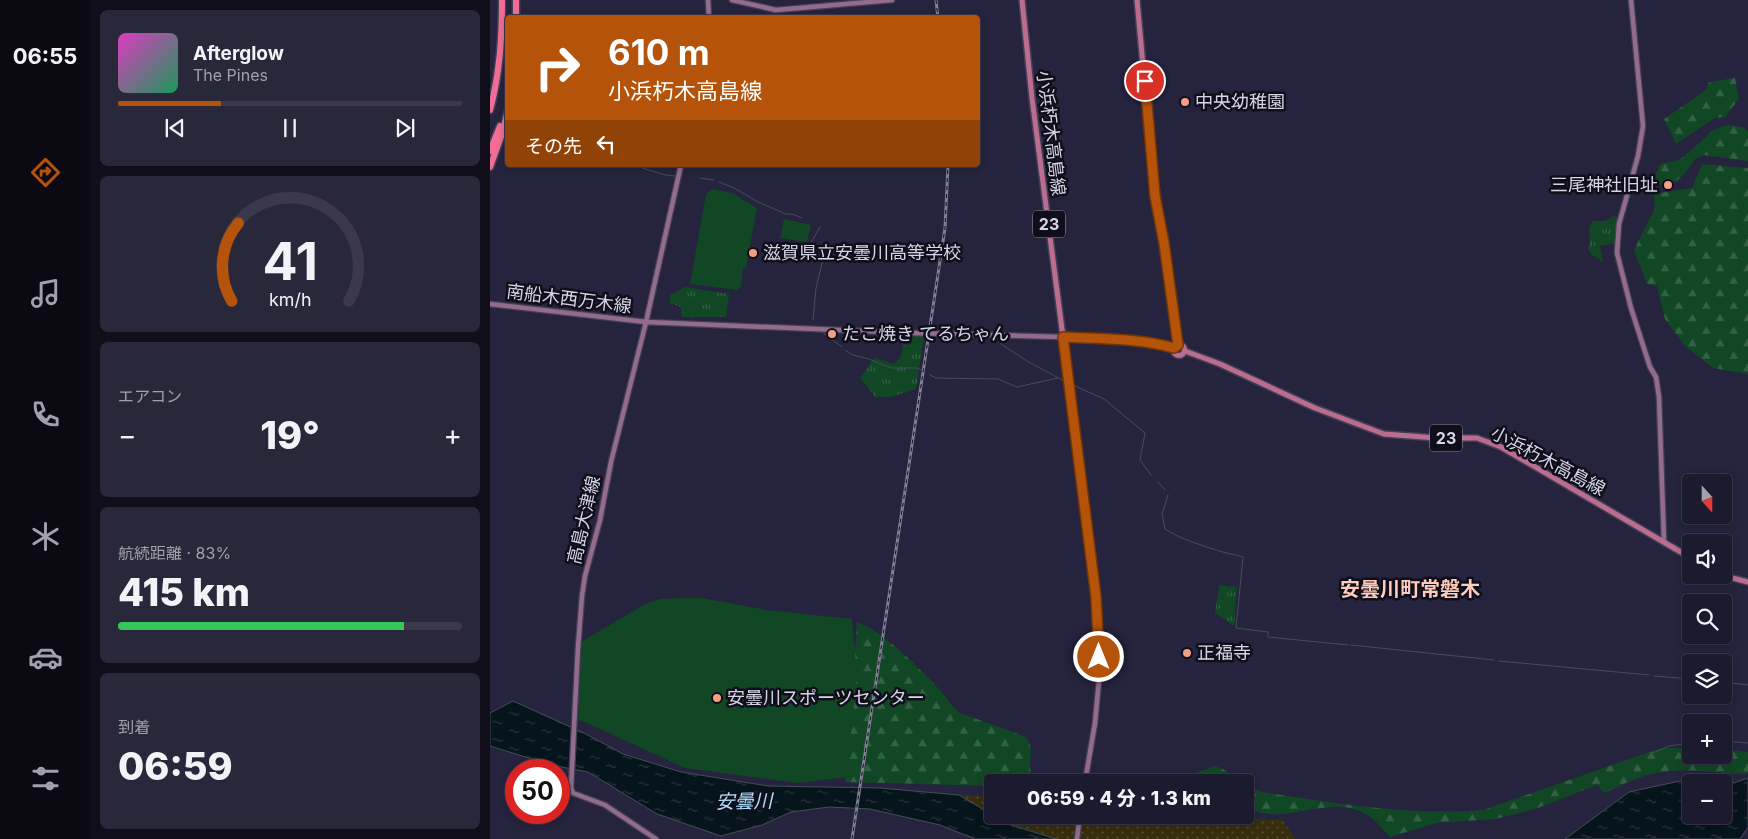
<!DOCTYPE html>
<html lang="ja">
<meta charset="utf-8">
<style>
:root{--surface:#1c1a2e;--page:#29273a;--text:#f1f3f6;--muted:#a0a1aa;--line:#3a384a;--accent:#b45309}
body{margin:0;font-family:Inter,"Noto Sans JP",sans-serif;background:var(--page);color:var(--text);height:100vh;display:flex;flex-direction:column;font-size:19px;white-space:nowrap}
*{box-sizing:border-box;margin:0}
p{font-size:16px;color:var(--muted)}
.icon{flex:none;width:28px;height:28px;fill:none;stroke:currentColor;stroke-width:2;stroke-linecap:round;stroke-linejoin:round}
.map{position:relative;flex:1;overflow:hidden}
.panel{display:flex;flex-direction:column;gap:10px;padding:10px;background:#0f0e19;width:400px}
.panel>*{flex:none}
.top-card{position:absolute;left:15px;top:15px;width:475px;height:152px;border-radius:5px;box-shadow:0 2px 8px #0003,0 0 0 1px var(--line);background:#b45309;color:#fff;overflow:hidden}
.needle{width:32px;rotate:159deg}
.buttons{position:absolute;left:1192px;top:474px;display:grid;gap:10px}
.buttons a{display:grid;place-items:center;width:50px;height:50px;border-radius:5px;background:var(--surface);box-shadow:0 2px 8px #0003,0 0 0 1px var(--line);font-size:25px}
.speed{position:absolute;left:15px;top:759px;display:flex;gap:10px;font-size:25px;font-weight:700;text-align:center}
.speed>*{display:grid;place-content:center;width:65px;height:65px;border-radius:50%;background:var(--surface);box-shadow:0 2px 8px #0003,0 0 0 1px var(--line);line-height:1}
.speed .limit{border:8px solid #d22;background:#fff;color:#111}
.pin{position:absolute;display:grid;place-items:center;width:42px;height:42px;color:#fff;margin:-21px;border:2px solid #fff;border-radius:50%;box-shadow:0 1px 5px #0007}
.me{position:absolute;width:55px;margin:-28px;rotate:0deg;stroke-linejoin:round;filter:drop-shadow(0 0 4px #0008)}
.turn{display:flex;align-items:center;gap:18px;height:105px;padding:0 20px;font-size:22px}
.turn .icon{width:65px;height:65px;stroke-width:2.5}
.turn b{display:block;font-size:35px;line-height:42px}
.then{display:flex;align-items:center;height:48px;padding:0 20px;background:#0003;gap:10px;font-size:19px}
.big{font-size:38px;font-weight:800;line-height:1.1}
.panel .tile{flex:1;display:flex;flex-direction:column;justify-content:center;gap:8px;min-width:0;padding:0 18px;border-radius:8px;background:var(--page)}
.panel .dial{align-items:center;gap:0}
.dial svg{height:130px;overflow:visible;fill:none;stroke:var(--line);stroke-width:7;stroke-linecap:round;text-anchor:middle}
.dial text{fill:var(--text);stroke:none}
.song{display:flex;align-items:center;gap:15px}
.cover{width:60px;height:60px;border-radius:8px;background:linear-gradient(135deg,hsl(310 70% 55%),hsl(150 70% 35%))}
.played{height:5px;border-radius:2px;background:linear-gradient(90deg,var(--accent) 30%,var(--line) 30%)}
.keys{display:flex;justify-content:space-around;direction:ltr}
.heat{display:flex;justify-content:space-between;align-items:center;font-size:28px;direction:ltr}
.charge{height:8px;border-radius:4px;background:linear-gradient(90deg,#34c759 83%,var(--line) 0)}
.trip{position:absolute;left:494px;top:774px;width:270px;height:50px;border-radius:5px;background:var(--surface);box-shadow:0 2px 8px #0003,0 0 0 1px var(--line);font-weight:800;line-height:50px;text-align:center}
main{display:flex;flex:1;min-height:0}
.menu{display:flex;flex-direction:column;width:90px;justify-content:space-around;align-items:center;background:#0b0a12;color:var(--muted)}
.menu .icon{width:35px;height:35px}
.menu .current{color:var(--accent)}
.menu b{font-size:22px;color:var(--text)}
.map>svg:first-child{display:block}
</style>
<main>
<nav class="menu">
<b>06:55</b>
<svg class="icon current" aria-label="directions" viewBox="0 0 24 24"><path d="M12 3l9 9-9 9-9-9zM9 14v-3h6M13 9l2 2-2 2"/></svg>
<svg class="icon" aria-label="music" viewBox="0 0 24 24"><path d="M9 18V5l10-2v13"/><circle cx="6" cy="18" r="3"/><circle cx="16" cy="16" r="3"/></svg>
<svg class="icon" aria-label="phone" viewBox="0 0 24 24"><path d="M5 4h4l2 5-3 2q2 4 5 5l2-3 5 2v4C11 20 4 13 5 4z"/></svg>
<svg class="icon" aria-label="climate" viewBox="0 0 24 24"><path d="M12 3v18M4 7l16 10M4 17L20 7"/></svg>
<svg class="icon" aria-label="car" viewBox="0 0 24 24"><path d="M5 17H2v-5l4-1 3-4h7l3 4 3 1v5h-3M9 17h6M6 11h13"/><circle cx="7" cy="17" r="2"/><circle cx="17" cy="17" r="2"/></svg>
<svg class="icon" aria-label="filters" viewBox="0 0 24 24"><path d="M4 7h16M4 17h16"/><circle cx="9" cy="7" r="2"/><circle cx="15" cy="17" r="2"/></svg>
</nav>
<section class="panel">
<div class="tile">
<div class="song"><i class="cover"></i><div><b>Afterglow</b><p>The Pines</p></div></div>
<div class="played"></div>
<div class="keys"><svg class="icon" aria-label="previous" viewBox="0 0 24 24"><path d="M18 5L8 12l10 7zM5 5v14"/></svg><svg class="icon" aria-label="pause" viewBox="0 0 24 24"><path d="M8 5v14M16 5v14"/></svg><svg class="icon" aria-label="next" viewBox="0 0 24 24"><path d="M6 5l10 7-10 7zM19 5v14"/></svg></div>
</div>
<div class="tile dial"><svg viewBox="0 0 100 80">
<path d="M14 69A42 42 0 1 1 86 69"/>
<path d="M14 69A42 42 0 0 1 18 21" stroke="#b45309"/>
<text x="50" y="56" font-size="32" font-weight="700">41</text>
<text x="50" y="72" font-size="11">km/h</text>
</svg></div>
<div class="tile"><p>エアコン</p>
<div class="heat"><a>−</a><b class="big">19°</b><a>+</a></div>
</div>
<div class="tile"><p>航続距離 · 83%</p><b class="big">415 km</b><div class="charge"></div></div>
<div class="tile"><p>到着</p><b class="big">06:59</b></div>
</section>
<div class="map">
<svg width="1258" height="839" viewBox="0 0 1258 839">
<defs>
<pattern id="grass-tufts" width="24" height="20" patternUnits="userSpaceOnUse" patternTransform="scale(1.25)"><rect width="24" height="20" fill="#114724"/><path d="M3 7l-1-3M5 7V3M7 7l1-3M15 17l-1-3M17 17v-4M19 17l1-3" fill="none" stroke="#336144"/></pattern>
<pattern id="forest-firs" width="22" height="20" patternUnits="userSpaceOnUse" patternTransform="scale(1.25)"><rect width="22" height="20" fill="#114724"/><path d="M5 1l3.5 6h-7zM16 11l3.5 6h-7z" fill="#336144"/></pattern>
<pattern id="sand-dots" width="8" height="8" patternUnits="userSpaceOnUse" patternTransform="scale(1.25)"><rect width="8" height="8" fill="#362e0d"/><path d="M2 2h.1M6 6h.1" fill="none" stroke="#524b30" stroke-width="1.8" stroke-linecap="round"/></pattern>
<pattern id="water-ripples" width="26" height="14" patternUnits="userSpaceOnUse" patternTransform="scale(1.25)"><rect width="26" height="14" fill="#06141c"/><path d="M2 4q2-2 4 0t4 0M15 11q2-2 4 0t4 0" fill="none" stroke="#2a353d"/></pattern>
</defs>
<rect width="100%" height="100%" fill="#25233d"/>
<path fill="url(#grass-tufts)" d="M 1123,216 L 1129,217 L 1125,243 L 1110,246 L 1113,262 L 1101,254 L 1098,249 L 1100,241 L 1099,228 L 1103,221 C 1110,221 1118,222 1123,216 Z
M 195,287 L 239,294 L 236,317 L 192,317 L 191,307 L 180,303 L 180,295 Z
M 423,335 L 434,337 L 426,389 L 401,397 L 390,397 L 386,398 L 370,378 L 384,358 L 404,364 L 411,356 L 413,345 L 421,344 Z
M 729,585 L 747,587 L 744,626 L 725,613 Z"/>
<path fill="url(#forest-firs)" d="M 1245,78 L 1249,99 L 1240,110 L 1236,117 L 1225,118 L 1186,144 L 1174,119 L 1216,90 L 1219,82 Z
M 1236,125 L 1253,127 L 1258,131 L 1258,161 L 1214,155 L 1205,159 L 1196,172 L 1187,181 L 1160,187 L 1170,164 L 1189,160 L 1205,147 L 1222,131 Z
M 1212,164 L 1258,168 L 1258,374 L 1223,368 L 1195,346 L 1175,319 L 1167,286 L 1157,284 L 1144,250 L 1165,208 L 1164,194 L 1202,188 Z
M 367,622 C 394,632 428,667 449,689 C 456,697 461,706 470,713 L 534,736 C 547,747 537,759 541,773 C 542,777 546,779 549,782 L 502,782 L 502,786 L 355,782 Z
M 1174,748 L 1201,748 L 1201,755 L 1234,755 L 1234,749 L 1258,752 L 1258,773 L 1254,774 C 1228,773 1198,768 1172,772 C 1152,774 1133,785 1114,793 L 1107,785 L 1045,809 L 1022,815 L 1005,819 L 946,823 L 900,837 C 893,830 886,820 877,815 C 842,791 793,829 755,807 L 755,784 L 772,792 C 845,803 919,816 993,810 L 1162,751 Z
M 724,766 L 733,769 L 753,782 L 647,782 L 699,776 Z"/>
<path fill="url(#sand-dots)" d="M 469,795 L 502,796 L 502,815 Z
M 503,815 L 665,815 L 793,820 L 805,839 L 566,839 L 518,824 Z"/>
<path fill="#114724" d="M 223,189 L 242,193 L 267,208 L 256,268 L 253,268 L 251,287 L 247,290 L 200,284 L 216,194 Z
M 294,219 L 321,225 L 317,242 L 290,238 Z
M 192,598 L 212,598 L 277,610 L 362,619 L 367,677 L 356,777 L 308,783 L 195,768 L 88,719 L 91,642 L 157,603 L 170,599 Z"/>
<path fill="url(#water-ripples)" stroke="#444e59" d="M 23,701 L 96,734 L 133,754 L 191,772 L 278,786 L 390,788 L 469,795 L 518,824 L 566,839 L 485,839 L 450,825 L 380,809 L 339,807 L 301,812 L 272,825 L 231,836 L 167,814 L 98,772 L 61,765 L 0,746 L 0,713 Z
M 1204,778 L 1231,782 L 1201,782 L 1201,815 L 1234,815 L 1234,783 L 1241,784 L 1258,778 L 1258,827 L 1250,839 L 1075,839 L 1139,792 Z"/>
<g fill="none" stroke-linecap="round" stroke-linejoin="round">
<path stroke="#444e59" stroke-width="1" d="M 143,165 L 175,175 L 185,176
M 210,178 L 224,180
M 229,182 L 244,188 L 268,202 L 296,214 L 302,214 L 312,218
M 316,251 L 330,227
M 320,252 L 334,255 L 326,288 L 323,320
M 332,332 L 352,347
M 511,344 L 537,361 L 574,381
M 355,350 L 363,355 L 379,359 L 401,368 L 427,368 L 432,370
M 440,375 L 446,378 L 508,379 L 527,387 L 568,378
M 585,386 L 614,399 L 655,433 L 650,460 L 661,475
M 668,482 L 675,490
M 678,495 L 672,514 L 675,529 C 690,539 716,547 733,552 C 740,554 747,555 753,557 L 746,628 L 778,632 L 778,637 L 858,645
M 861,645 L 1004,660
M 1009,661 L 1159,675
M 1164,676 L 1201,679
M 1234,682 L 1258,685
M 1234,741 L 1258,743
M 1160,754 L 1179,746 L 1201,743"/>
<g stroke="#434056" stroke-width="7">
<path id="secondary" d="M 218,0 L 219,18
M 242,0 L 286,10 L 402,0
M 1141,0 L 1153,126 L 1148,156 L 1129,224 L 1127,253 L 1141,308 L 1160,367 L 1166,377 L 1169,397 L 1174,541
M 0,304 L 156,322 L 422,333 L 573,337 L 606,597 L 609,639 L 609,680 L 605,723 L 595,782
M 166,839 L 115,805 L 83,793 L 81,788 L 88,647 L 92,596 L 95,576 L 110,520 L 121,462 L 156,322 L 191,165
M 587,839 L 590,815"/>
</g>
<g stroke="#434056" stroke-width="8">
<path id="primary" d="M 532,0 L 542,98 L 573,337 C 610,339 649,338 684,348
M 647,0 L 665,196 L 674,243 L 688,345
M683.5 350a5.5 5.5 0 1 1 11 0a5.5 5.5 0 1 1-11 0Z
M 695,351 L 730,364 L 825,408 L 894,434 L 947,438 L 987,438 L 1011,447 L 1201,558
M 1231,575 L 1258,582"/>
</g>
<g stroke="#434056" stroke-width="9">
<path id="highway" d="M 26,0 L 26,18
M 0,110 C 10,73 12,38 12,0
M 0,151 L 10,126
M 0,167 L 13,131 L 18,110"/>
</g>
<use href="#secondary" stroke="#936b8c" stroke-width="4.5"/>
<use href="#primary" stroke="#bb6c90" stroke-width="5"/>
<use href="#highway" stroke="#f16d96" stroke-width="6"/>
<g stroke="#807f94" stroke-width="3">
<path id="rail" d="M 446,0 L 448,18
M 362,839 L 455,228 L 458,165"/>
</g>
<use href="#rail" stroke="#0f0e1a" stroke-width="1" stroke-dasharray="4" stroke-linecap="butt"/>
</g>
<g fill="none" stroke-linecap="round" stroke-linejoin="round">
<g stroke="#753606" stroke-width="12">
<path id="route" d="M 609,657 L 606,597 L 573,337 C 610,339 649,338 684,348 L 688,345 L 674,243 L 665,196 L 655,81"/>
</g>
<use href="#route" stroke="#b45309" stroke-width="9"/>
</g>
<g fill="#f39f84" stroke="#0f0e1a" stroke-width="2">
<circle cx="695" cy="102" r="5"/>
<circle cx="1178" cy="185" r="5"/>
<circle cx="263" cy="253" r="5"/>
<circle cx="342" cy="334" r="5"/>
<circle cx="697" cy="653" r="5"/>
<circle cx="227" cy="698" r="5"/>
</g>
<g text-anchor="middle" stroke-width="5" stroke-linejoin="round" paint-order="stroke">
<g fill="#0f0e1a" stroke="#9a99aa" stroke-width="1">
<rect x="543" y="210.5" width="32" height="27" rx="4"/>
<rect x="940" y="424.5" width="32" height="27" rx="4"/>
</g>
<g font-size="16" font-weight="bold" fill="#d6d5e7">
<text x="559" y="230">23</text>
<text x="956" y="444">23</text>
</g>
<g font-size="18" fill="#d6d5e7" stroke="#0f0e1a" text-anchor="start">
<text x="705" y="108">中央幼稚園</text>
<text x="1168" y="191" text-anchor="end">三尾神社旧址</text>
<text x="273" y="259">滋賀県立安曇川高等学校</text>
<text x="352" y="340">たこ焼き てるちゃん</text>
<text x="707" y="659">正福寺</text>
<text x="237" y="704">安曇川スポーツセンター</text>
</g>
<g font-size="18" fill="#d6d5e7" stroke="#0f0e1a">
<text transform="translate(561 133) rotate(83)" y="6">小浜朽木高島線</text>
<text transform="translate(79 299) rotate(7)" y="6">南船木西万木線</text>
<text transform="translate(1058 461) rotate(28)" y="6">小浜朽木高島線</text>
<text transform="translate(94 520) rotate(-77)" y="6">高島大津線</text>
</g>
<g font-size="19" font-style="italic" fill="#b0e0fd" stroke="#0f0e1a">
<text transform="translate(254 801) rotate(-1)" y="7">安曇川</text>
</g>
<g font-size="20" font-weight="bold" fill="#fdccbc" stroke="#0f0e1a">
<text x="920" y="596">安曇川町常磐木</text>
</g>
</g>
</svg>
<div class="buttons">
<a><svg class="needle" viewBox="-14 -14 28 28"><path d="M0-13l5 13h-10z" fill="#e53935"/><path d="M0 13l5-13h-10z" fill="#a0a1aa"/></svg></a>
<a><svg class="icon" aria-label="sound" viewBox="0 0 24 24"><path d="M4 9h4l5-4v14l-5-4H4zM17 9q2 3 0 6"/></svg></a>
<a><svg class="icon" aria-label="search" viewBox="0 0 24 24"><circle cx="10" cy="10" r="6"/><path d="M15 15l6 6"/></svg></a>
<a><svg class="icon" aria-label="layers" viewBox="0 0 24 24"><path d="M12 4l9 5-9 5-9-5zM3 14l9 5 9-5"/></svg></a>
<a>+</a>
<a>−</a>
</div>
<div class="speed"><div class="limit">50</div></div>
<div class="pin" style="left:655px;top:81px;background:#d93025"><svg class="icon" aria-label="arrive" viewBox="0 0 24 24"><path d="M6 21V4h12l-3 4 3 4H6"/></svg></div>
<svg class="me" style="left:609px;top:657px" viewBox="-20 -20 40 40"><circle r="17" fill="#b45309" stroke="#fff" stroke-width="3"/><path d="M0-11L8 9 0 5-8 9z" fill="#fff"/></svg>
<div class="trip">06:59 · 4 分 · 1.3 km</div>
<div class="top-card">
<div class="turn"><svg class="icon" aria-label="right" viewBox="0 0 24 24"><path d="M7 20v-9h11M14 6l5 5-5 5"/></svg><div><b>610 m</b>小浜朽木高島線</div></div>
<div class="then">その先<svg class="icon" aria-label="left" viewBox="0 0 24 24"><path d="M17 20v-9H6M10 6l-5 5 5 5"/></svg></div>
</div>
</div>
</main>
